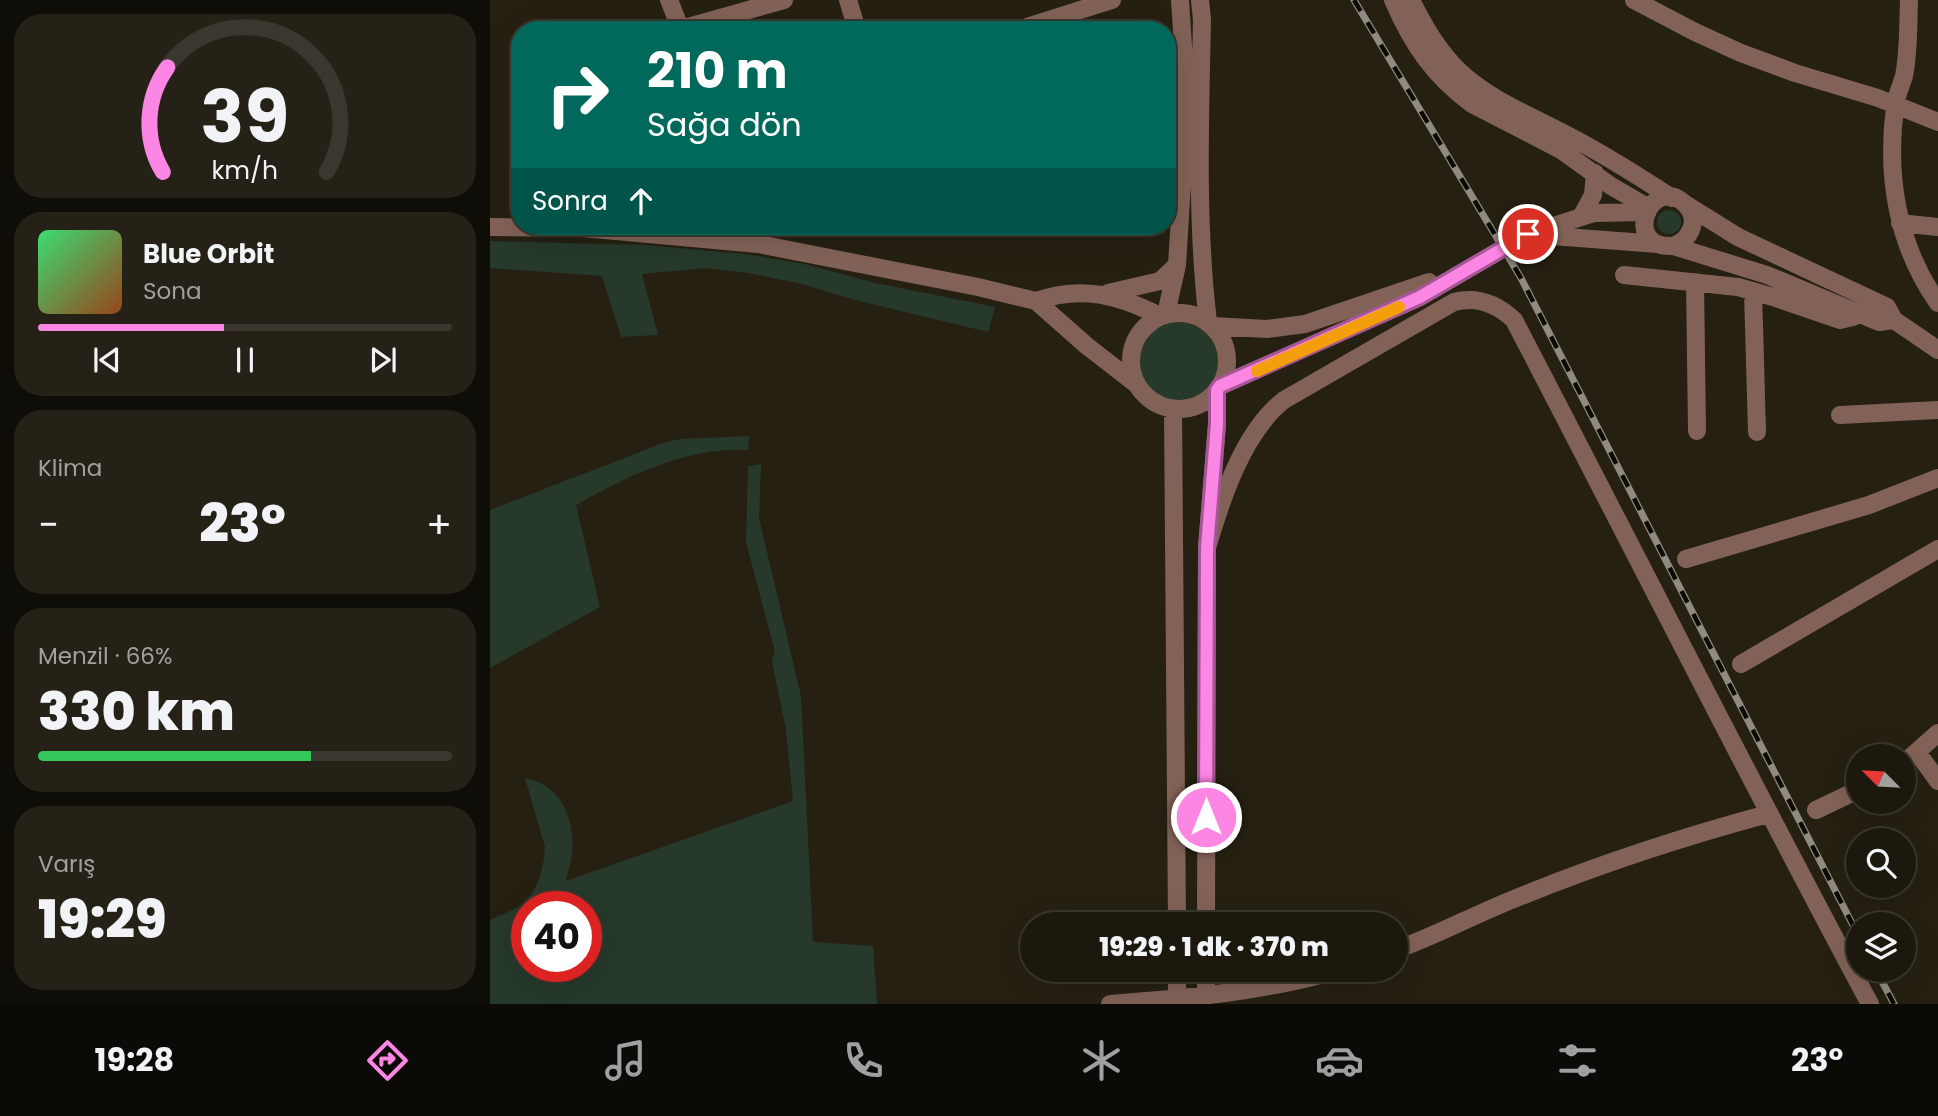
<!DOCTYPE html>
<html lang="tr">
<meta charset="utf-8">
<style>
:root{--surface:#1c180e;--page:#252117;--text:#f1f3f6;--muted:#a0a09e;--line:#3a372e;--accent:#fc86e3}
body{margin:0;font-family:Poppins,sans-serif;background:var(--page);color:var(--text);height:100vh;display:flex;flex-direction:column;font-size:26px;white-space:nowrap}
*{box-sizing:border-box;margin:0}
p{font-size:23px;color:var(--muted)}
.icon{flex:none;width:38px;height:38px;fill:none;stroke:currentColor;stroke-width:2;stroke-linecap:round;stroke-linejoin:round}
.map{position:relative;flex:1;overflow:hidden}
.sheet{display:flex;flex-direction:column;gap:14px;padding:14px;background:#0f0d08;width:490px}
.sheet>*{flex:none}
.banner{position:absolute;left:21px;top:21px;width:665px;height:214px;border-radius:28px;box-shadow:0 7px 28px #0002,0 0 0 2px var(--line);background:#00695c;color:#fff;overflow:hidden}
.needle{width:46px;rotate:294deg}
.fabs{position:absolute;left:1356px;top:744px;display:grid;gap:14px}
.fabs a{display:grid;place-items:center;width:70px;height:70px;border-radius:50%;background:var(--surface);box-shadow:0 7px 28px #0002,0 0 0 2px var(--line);font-size:35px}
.speed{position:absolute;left:21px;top:891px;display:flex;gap:14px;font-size:35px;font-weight:700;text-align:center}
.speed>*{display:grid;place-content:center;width:91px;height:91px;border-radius:50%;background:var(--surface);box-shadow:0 7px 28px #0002,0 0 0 2px var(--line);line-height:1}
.speed .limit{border:10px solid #d22;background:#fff;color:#111}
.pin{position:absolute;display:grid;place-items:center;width:60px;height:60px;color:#fff;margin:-30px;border:4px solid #fff;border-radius:50%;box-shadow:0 2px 7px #0007}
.me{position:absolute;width:77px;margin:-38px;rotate:0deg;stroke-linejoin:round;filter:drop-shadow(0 0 5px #0008)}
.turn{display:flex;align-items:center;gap:24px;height:147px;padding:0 21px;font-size:32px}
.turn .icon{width:91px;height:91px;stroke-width:2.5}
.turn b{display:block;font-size:49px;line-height:60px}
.then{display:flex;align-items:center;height:66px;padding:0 21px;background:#0003;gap:14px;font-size:26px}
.big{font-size:52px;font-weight:800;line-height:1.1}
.sheet .card{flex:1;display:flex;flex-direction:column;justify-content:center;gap:10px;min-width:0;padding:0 24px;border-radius:28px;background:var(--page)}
.sheet .dial{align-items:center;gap:0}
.dial svg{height:182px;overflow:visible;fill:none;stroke:var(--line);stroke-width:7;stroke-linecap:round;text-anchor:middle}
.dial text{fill:var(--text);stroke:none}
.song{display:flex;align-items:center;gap:21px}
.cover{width:84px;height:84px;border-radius:10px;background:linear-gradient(135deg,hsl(140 70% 55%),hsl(20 70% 35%))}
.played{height:7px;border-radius:4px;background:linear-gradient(90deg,var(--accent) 45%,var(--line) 45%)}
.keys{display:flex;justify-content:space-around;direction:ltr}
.heat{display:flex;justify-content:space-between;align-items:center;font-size:38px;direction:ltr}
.charge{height:10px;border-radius:5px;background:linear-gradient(90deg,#34c759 66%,var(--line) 0)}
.trip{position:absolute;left:530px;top:912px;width:388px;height:70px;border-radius:35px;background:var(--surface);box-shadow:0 7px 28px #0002,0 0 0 2px var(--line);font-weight:800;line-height:70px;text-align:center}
.menu{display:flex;height:112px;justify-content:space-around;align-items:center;background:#0b0a06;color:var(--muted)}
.menu .icon{width:49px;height:49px}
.menu .on{color:var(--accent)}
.menu b{font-size:32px;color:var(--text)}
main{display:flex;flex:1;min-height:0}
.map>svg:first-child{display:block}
</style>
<main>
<section class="sheet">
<div class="card dial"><svg viewBox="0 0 100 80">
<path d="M14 69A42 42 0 1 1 86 69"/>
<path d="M14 69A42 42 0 0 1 16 23" stroke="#fc86e3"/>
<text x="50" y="56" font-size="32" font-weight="700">39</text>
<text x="50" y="72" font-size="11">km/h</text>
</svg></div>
<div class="card">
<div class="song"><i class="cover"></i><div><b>Blue Orbit</b><p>Sona</p></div></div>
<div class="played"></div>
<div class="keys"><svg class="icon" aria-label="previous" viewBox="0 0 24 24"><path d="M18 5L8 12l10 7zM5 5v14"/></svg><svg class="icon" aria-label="pause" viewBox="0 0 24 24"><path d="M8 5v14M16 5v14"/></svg><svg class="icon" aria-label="next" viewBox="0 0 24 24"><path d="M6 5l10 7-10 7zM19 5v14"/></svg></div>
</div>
<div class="card"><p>Klima</p>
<div class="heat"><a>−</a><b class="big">23°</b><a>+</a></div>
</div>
<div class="card"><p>Menzil · 66%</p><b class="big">330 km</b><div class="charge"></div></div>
<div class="card"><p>Varış</p><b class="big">19:29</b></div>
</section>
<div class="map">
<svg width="1448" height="1004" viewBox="0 0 1448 1004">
<rect width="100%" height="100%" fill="#252012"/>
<path fill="#26392a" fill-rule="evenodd" d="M1167 222a12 12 0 1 1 24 0a12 12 0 1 1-24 0Z
M 0,241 L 155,245 L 254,254 L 315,264 L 385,283 L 505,307 L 498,332 L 365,300 L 312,284 L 258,273 L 215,268 L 152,274 L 168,335 L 131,337 L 112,276 L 0,268 Z
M650 361a39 39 0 1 1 78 0a39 39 0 1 1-78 0Z
M 259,436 L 258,450 C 200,446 136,476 86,505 L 110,607 L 0,668 L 0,510 L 173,443 L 190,439 Z
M 271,464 L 269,518 L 311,696 L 323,942 L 383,946 L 387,1004 L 0,1004 L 0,920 C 10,915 22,911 31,905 C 48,892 54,867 55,847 L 35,778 C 72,784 85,821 82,854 C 81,864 77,873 76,881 L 303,801 L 296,730 L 282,661 L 285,652 L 256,542 L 258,466 ZM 37,906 L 96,906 L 96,966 L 37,966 Z"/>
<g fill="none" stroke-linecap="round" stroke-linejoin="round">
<path stroke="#826257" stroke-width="18" d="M 179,0 L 191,30
M 358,0 L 367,30
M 710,0 L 712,20 C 710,121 706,222 718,322
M 903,0 C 922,44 943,75 982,104 L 1071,150 L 1121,186 L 1159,208
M 921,0 C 934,26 948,51 969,71 C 1000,100 1039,115 1075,134 C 1112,153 1147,175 1182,198
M 1144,0 L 1205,32 L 1251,53 L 1305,73 L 1388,98 L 1448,122
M 1419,0 C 1418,25 1419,51 1414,76 C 1411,86 1406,96 1405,107 C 1396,176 1407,245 1448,303
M 191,29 L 294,0
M 527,30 L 622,0
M 1195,204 L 1248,237 L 1397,307 L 1404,320 L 1448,350
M 1091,217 L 1103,195 L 1105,173
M 1410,223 L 1448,227
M 0,227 L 93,228 L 268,244 L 488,287 L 546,301 L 597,346 L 646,384
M 1049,235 L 1168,244
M 1183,246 C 1201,240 1211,218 1194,203 C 1161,174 1130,248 1183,246 L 1277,275 L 1389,322 L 1404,320
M 1134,275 L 1248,287 L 1283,297 L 1350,320 L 1363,317 L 1368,313
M 1205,282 L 1207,431
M 1263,291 L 1267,432
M 618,293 L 670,281 L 687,265
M 546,301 C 592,285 628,295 670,316
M641 361a48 48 0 1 1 96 0a48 48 0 1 1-96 0Z
M 676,314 L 687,265 L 693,168 L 694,61 L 690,0
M 722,326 L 777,329 L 815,324 L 939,282
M 730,386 L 930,297 L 1038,234 L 1104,213 L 1156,212
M 683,409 L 687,924
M 1350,415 L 1448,410
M 717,548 C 731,500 753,432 794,400 L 964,302 C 987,296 1007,304 1024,320 C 1143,548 1258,777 1380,1004
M 1196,559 L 1379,505 L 1448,478
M 1251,664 L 1448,549
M 1427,752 L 1448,781
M 1414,763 L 1448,733
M 1326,810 L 1368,790
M 716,924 L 717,548 L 727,424 L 727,390
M 906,950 C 947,935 984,915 1024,899 C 1107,865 1192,837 1278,814
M 687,970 L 687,1004
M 620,1004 C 697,998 773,992 848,970
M 716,1004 L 716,970"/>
<g stroke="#8f8b80" stroke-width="7">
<path id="rail" d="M 864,0 L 1031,278 L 1368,935
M 1386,970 L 1404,1004"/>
</g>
<use href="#rail" stroke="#0c0a05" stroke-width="4.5" stroke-dasharray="13" stroke-linecap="butt"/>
</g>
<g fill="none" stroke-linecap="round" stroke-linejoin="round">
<g stroke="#a45794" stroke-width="18">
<path id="route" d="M 716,817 L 717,548 L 727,424 L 727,390 L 730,386 L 930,297 L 1038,234"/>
</g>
<use href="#route" stroke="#fc86e3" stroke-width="12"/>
<path stroke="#f59e0b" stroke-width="12" d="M 767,371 L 909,307"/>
</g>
</svg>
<div class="fabs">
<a><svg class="needle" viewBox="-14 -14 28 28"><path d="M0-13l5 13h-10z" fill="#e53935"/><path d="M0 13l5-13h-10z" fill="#a0a09e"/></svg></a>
<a><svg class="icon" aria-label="search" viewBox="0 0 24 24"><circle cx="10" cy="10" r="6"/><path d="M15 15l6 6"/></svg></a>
<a><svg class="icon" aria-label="layers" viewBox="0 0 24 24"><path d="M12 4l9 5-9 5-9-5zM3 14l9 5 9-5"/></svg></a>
</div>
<div class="speed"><div class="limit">40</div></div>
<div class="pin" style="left:1038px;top:234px;background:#d93025"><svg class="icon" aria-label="arrive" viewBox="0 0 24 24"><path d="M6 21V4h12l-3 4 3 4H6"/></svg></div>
<svg class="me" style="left:716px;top:817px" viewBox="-20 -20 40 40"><circle r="17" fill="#fc86e3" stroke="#fff" stroke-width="3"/><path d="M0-11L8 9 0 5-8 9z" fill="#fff"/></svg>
<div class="trip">19:29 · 1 dk · 370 m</div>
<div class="banner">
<div class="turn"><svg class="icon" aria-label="right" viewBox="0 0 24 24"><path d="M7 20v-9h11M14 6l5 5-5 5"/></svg><div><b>210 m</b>Sağa dön</div></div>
<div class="then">Sonra<svg class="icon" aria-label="ahead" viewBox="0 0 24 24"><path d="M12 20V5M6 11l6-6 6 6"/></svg></div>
</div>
</div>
</main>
<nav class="menu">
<b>19:28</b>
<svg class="icon on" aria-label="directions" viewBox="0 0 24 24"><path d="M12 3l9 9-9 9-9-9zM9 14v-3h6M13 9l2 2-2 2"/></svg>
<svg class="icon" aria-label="music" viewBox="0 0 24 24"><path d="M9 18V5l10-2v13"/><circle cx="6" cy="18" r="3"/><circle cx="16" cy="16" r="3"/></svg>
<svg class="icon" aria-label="phone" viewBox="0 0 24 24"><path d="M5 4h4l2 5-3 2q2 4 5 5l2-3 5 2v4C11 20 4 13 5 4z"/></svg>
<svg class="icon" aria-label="climate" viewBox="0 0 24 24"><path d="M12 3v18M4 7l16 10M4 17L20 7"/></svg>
<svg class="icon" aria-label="car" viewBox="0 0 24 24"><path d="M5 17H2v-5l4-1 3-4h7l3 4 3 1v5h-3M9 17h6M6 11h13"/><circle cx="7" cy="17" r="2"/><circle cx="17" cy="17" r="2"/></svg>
<svg class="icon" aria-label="filters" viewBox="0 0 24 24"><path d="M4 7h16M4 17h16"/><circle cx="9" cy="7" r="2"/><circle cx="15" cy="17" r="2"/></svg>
<b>23°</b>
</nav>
